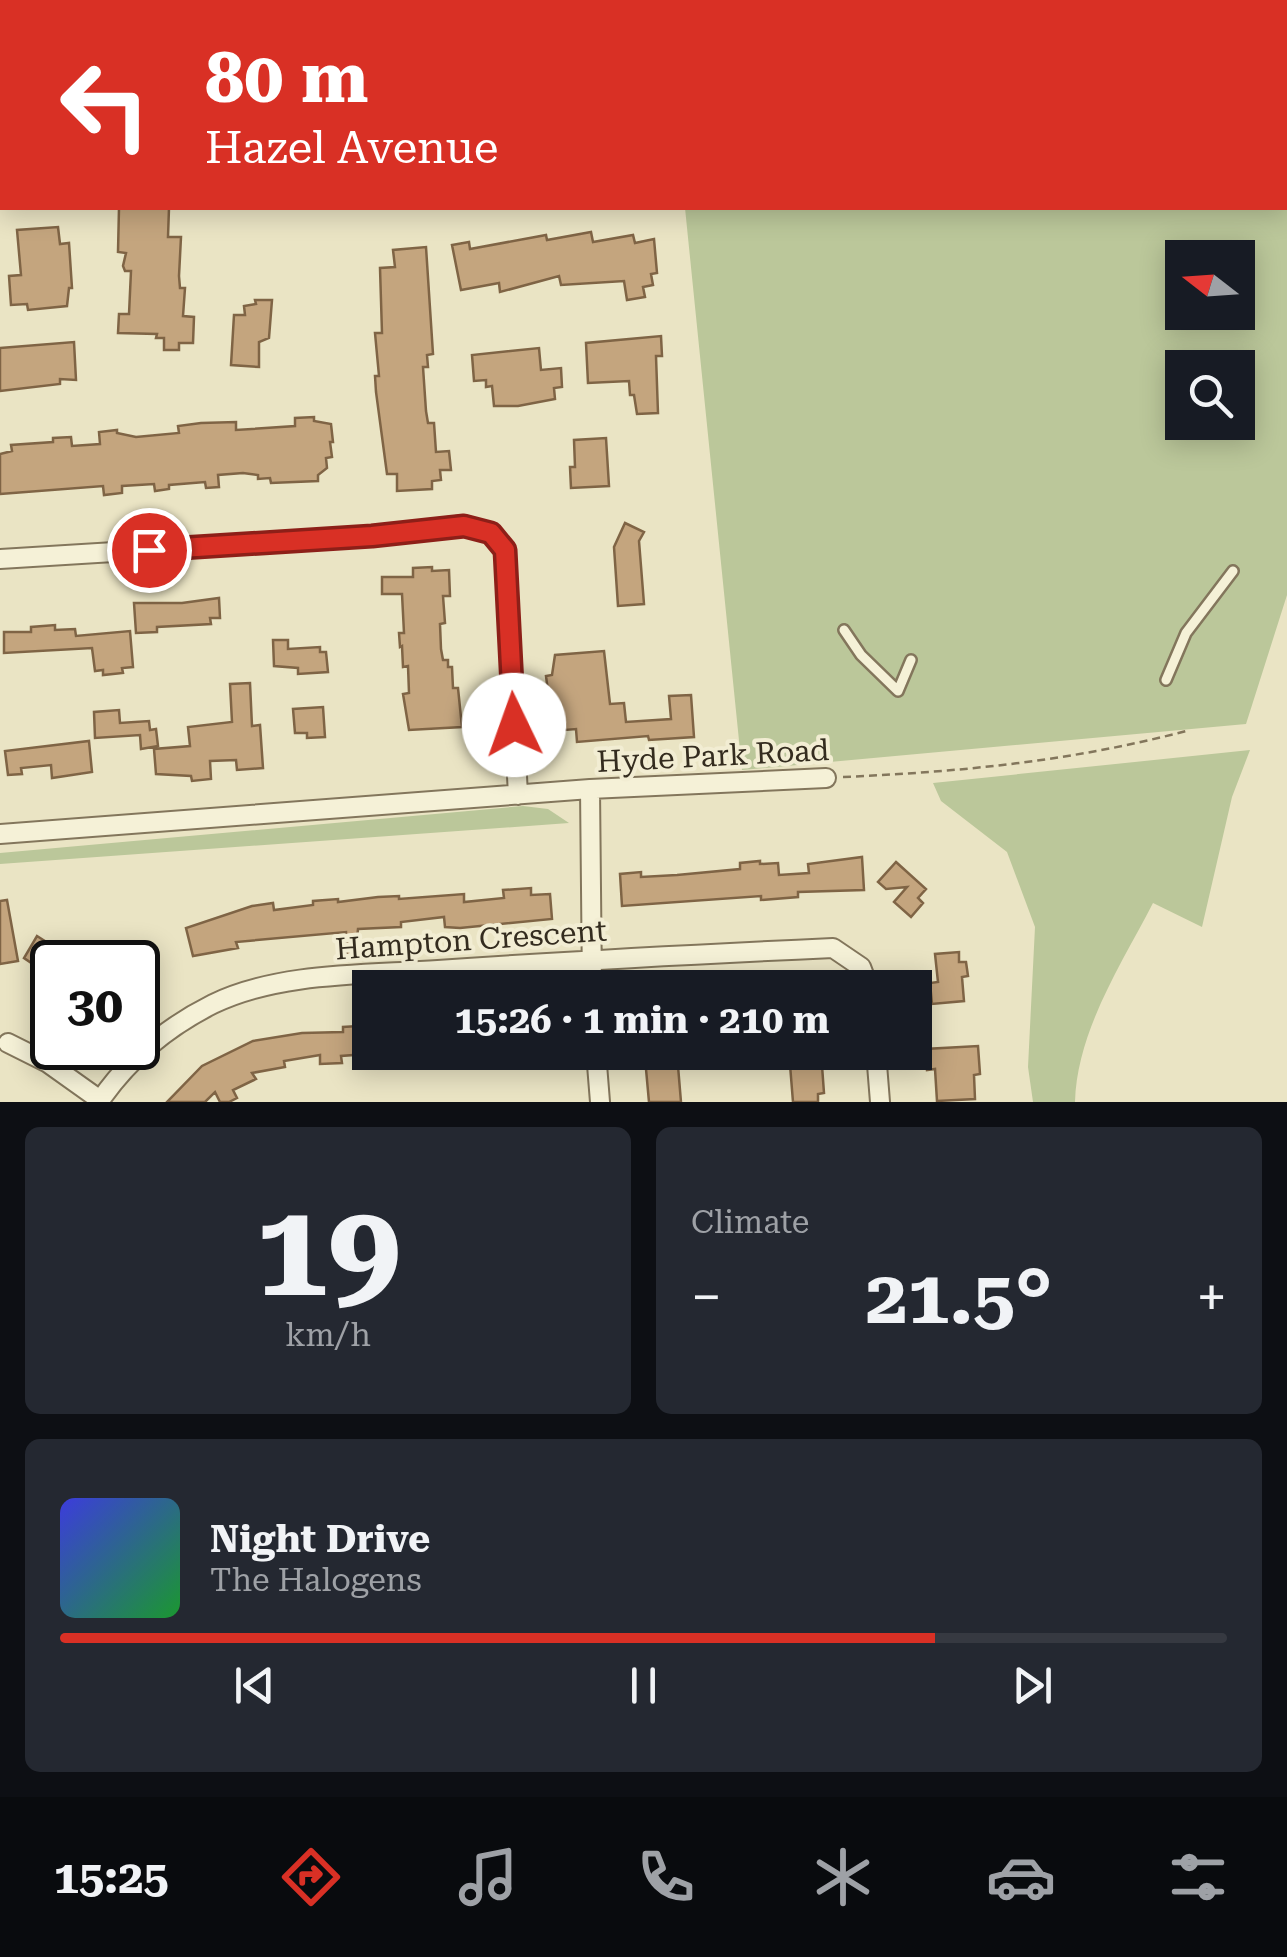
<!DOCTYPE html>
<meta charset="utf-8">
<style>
:root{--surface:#171b24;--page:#242831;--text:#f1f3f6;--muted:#9ea1a6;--line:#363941;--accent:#d93025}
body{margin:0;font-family:"Roboto Serif",serif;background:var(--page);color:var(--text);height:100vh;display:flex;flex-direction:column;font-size:38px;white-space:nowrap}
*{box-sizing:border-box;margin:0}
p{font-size:32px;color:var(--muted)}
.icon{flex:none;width:55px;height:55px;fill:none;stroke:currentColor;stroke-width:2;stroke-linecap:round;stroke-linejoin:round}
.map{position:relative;height:1102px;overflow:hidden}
.drawer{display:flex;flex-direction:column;gap:25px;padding:25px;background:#0d0f14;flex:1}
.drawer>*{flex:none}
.guide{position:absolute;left:0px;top:0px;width:1288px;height:210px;box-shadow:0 5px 25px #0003;background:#d93025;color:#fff;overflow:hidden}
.needle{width:65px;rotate:287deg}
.controls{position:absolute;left:1165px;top:240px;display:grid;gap:20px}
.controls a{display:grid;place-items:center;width:90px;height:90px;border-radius:0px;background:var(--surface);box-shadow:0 5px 25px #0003;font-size:50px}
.speed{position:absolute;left:30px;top:940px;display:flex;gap:20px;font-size:50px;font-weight:700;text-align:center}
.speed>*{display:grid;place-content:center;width:130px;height:130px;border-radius:50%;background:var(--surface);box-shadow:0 5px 25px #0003;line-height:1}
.speed .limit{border:5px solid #111;border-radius:15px;background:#fff;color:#111}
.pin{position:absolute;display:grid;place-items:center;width:85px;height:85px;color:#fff;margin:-42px;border:5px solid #fff;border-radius:50%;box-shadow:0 2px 10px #0007}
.me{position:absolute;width:110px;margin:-55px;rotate:357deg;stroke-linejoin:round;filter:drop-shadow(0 0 8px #0008)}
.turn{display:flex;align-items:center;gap:35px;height:210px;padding:0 40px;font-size:45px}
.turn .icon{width:130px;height:130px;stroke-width:2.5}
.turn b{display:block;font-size:70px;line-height:85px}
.big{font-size:75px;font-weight:700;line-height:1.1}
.drawer .widget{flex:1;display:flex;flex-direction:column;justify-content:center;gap:15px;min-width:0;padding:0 35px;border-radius:15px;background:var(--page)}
.drawer .dial{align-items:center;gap:0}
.dial b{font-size:130px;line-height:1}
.song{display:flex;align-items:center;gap:30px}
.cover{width:120px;height:120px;border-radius:15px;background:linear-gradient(135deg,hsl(240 70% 55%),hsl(130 70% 35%))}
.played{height:10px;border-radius:5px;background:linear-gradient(90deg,var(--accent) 75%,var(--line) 75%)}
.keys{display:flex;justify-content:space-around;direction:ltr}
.heat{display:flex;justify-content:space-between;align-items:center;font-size:55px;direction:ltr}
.drawer .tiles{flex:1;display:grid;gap:25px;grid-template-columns:1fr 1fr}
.widget:last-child{grid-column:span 2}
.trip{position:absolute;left:352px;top:970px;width:580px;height:100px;border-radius:0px;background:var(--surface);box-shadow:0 5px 25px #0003;font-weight:700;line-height:100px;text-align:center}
.tab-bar{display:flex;height:160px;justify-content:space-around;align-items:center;background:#090b0e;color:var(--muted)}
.tab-bar .icon{width:70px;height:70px}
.tab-bar .current{color:var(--accent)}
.tab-bar b{font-size:45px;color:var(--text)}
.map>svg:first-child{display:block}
</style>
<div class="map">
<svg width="1287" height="1102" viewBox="0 0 1287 1102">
<rect width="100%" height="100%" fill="#eae4c4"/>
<path fill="#bbc79a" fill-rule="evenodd" d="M 664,0 L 1287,0 L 1287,595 L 1246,724 L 742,770 L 685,208 L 1285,208 L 1285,2 ZM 1182,258 L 1238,258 L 1238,312 L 1182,312 ZM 1182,368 L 1238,368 L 1238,422 L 1182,422 Z
M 1250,750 L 1232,797 L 1202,927 L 1153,903 C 1121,965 1077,1031 1075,1102 L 1033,1102 L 1028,1067 L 1035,927 L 1007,852 L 941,801 L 933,783 Z
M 523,806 L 548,809 L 569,823 L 0,864 L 0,853 Z"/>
<path fill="#c4a57e" stroke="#7f6445" stroke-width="2.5" d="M 119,208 L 169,208 L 168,237 L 181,237 L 179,276 L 180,288 L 185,288 L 183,316 L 194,317 L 193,343 L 179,343 L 179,350 L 164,350 L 164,338 L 156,338 L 157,334 L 118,333 L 119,314 L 129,314 L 131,271 L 125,271 L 123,266 L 126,253 L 118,252 Z
M 58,227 L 60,244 L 69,243 L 72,288 L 69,288 L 67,306 L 28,310 L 27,304 L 11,305 L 9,276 L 21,275 L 17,230 Z
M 591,232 L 593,242 L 633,235 L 635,243 L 654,239 L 657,273 L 651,274 L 653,285 L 643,287 L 645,297 L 627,300 L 624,281 L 561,285 L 559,276 L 500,292 L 499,283 L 461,290 L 452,245 L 469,242 L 470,249 L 546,235 L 547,240 Z
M 426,247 L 433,354 L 427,355 L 428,367 L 423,367 L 426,411 L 428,423 L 434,423 L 436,452 L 449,451 L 451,470 L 440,470 L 441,480 L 432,481 L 432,489 L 397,491 L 397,474 L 387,474 L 376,392 L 375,376 L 379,376 L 375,333 L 382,333 L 380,268 L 395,267 L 393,250 Z
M 255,300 L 272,300 L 269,338 L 259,342 L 259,367 L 231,365 L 234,315 L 245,315 L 244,306 L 256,304 Z
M 661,336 L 662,356 L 656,356 L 658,413 L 637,414 L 634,395 L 630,395 L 629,381 L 588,383 L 586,343 Z
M 74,342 L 76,380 L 60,379 L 60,384 L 0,391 L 0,348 Z
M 539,348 L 541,370 L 561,368 L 562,387 L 554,388 L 555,399 L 518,406 L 494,406 L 492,386 L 486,387 L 486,380 L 474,381 L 472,355 Z
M 314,417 L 314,421 L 331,424 L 333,442 L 330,442 L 332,457 L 326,458 L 327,468 L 318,475 L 318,481 L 271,483 L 270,478 L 258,479 L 258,475 L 243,473 L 218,475 L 219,487 L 206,488 L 205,482 L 169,485 L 169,489 L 155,491 L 154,484 L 122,486 L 122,493 L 104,495 L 103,486 L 0,494 L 0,454 L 12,451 L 11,445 L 53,442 L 53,438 L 71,437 L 72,446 L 100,444 L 99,432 L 117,430 L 117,433 L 136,437 L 179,433 L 178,426 L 201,423 L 236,422 L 236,430 L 295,426 L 295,418 Z
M 606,438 L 609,486 L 571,488 L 570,467 L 575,467 L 574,440 Z
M 625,523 L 644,532 L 639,541 L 644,604 L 618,606 L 614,547 Z
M 432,567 L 432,571 L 449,570 L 450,596 L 443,596 L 445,623 L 440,624 L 441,649 L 443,660 L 448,660 L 448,667 L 452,667 L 453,688 L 458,688 L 462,727 L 409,730 L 403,694 L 409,693 L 408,666 L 403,667 L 402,646 L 400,647 L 399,633 L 404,633 L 402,594 L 382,594 L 382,577 L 413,577 L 413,568 Z
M 219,598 L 220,618 L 210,618 L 211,624 L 157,627 L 157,632 L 136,633 L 134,603 L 182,603 Z
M 55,625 L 55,630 L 75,629 L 76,636 L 130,631 L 133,667 L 122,668 L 123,673 L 103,675 L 103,670 L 95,671 L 92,648 L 4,653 L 4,632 L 31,632 L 31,627 Z
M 273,640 L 288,640 L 288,649 L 320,647 L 320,652 L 326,652 L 328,672 L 298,674 L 298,668 L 274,666 Z
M 604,651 L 610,704 L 624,703 L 626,722 L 671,719 L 669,696 L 691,695 L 694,737 L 649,740 L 648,736 L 577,742 L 576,729 L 553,731 L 546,676 L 552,675 L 555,655 Z
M 250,683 L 252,726 L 260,725 L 263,768 L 237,770 L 236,760 L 210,761 L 211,779 L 192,781 L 191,776 L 156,774 L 154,749 L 190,746 L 188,727 L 232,722 L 230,684 Z
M 323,707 L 325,737 L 307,738 L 307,733 L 295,733 L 293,709 Z
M 119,710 L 120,723 L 149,721 L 150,730 L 156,729 L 158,746 L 141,749 L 140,735 L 95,738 L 94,712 Z
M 89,741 L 92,772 L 52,778 L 51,765 L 21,768 L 22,774 L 8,775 L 5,751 Z
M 862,857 L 864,890 L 798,892 L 798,897 L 761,900 L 761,896 L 622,906 L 620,874 L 641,872 L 641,877 L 677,875 L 740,869 L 740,863 L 760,861 L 760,864 L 778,863 L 779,875 L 809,873 L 808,864 Z
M 896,862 L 926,889 L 918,898 L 923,903 L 911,917 L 894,902 L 907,887 L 886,889 L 878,882 Z
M 531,888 L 531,895 L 550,894 L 552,919 L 460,928 L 445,927 L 444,917 L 401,922 L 401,927 L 358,929 L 355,957 L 347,957 L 346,932 L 236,942 L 238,948 L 193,956 L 186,928 L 252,906 L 273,903 L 274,910 L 313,905 L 313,901 L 338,899 L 338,902 L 378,897 L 399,896 L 399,899 L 464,894 L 464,902 L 504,898 L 503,890 Z
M 7,900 L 18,961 L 0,964 L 0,901 Z
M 37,936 L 48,943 L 47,946 L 73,962 L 52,962 L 52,977 L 24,958 Z
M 959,952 L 959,962 L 966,962 L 968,976 L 962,977 L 964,1001 L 932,1004 L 930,983 L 938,982 L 935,954 Z
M 358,1026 L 358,1030 L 366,1029 L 367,1054 L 341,1056 L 342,1063 L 320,1064 L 320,1055 L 284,1061 L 285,1067 L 252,1073 L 256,1079 L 233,1090 L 237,1098 L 229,1102 L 220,1102 L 215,1092 L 205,1102 L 167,1102 L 202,1066 L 253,1041 L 302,1033 L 343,1032 L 343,1027 Z
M 978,1046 L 980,1074 L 974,1075 L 975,1099 L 937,1101 L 935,1069 L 927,1070 L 925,1049 Z
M 789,1052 L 821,1052 L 824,1093 L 818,1094 L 818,1102 L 793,1102 Z
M 672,1056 L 673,1066 L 678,1066 L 681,1102 L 649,1102 L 645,1058 Z"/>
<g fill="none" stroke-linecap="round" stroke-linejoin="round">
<g stroke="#83765c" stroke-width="14">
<path id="lane" d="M 910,0 L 911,2
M 1212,2 L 1214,0
M 844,630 L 861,655 L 898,691 L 911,660
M 1166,680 L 1186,633 L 1233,571"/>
</g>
<g stroke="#83765c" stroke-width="22">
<path id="street" d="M 0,559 L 372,536 L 464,525 L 491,533 L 505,550 L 518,795
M 590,789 L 592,988
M 0,834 L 590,789 L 826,778
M 8,1043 L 48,1063 L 100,1100
M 596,1052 L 600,1102
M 876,1052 L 880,1102
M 99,1102 C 127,1061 167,1027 213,1004 C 279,972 365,975 438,970 C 569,961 701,954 833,948 L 861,967 L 869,988"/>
</g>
<path stroke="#83765c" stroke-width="2.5" stroke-dasharray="8 5" stroke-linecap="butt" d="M 843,777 C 959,772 1073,761 1186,731"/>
<use href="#lane" stroke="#f5f1d7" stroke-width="9"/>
<use href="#street" stroke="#f5f1d7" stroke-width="18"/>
</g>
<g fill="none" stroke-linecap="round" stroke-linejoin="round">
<g stroke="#8d1f18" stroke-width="25">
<path id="route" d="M 149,550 L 372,536 L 464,526 L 491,533 L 505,550 L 514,725"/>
</g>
<use href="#route" stroke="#d93025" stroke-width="18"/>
</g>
<g text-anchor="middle" stroke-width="8" stroke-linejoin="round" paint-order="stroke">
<g font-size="30" fill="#342c1f" stroke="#f2edd3">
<text transform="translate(713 756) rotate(-3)" y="10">Hyde Park Road</text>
<text transform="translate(471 940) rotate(-4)" y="10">Hampton Crescent</text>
</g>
</g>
</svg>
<div class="controls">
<a><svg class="needle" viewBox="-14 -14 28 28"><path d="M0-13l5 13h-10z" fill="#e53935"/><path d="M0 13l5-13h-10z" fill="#9ea1a6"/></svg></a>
<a><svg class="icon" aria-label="search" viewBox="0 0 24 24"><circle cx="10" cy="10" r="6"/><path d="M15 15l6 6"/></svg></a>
</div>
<div class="speed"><div class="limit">30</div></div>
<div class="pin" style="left:149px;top:550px;background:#d93025"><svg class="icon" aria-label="arrive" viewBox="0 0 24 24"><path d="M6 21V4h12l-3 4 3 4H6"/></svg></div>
<svg class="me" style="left:514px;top:725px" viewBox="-20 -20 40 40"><circle r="19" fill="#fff"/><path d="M0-13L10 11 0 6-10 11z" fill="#d93025"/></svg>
<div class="trip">15:26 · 1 min · 210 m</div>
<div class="guide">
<div class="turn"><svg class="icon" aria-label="left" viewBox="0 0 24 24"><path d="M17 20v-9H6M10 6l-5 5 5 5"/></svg><div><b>80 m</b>Hazel Avenue</div></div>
</div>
</div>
<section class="drawer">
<div class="tiles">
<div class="widget dial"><b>19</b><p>km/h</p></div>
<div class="widget"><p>Climate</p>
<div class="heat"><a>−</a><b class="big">21.5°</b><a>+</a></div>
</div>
<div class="widget">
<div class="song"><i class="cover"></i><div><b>Night Drive</b><p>The Halogens</p></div></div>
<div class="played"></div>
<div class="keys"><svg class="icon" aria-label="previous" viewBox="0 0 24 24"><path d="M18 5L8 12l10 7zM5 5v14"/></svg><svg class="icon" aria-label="pause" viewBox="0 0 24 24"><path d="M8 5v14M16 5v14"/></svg><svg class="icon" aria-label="next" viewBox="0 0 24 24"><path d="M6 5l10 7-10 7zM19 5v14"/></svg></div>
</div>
</div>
</section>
<nav class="tab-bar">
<b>15:25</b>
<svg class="icon current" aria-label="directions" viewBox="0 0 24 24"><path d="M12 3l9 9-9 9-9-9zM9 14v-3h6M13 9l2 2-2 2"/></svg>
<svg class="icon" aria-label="music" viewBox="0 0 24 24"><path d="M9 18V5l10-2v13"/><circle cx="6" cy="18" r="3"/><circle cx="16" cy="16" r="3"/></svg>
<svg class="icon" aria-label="phone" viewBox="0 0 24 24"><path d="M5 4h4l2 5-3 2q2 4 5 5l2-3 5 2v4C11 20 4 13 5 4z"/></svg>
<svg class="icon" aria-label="climate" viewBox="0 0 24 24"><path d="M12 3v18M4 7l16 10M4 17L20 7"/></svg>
<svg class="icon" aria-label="car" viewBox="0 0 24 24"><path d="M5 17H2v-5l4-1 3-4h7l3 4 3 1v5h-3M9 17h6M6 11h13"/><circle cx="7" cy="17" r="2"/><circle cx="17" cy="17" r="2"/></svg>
<svg class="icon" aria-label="filters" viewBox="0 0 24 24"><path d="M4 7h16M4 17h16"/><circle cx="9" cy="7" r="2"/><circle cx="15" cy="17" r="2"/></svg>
</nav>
